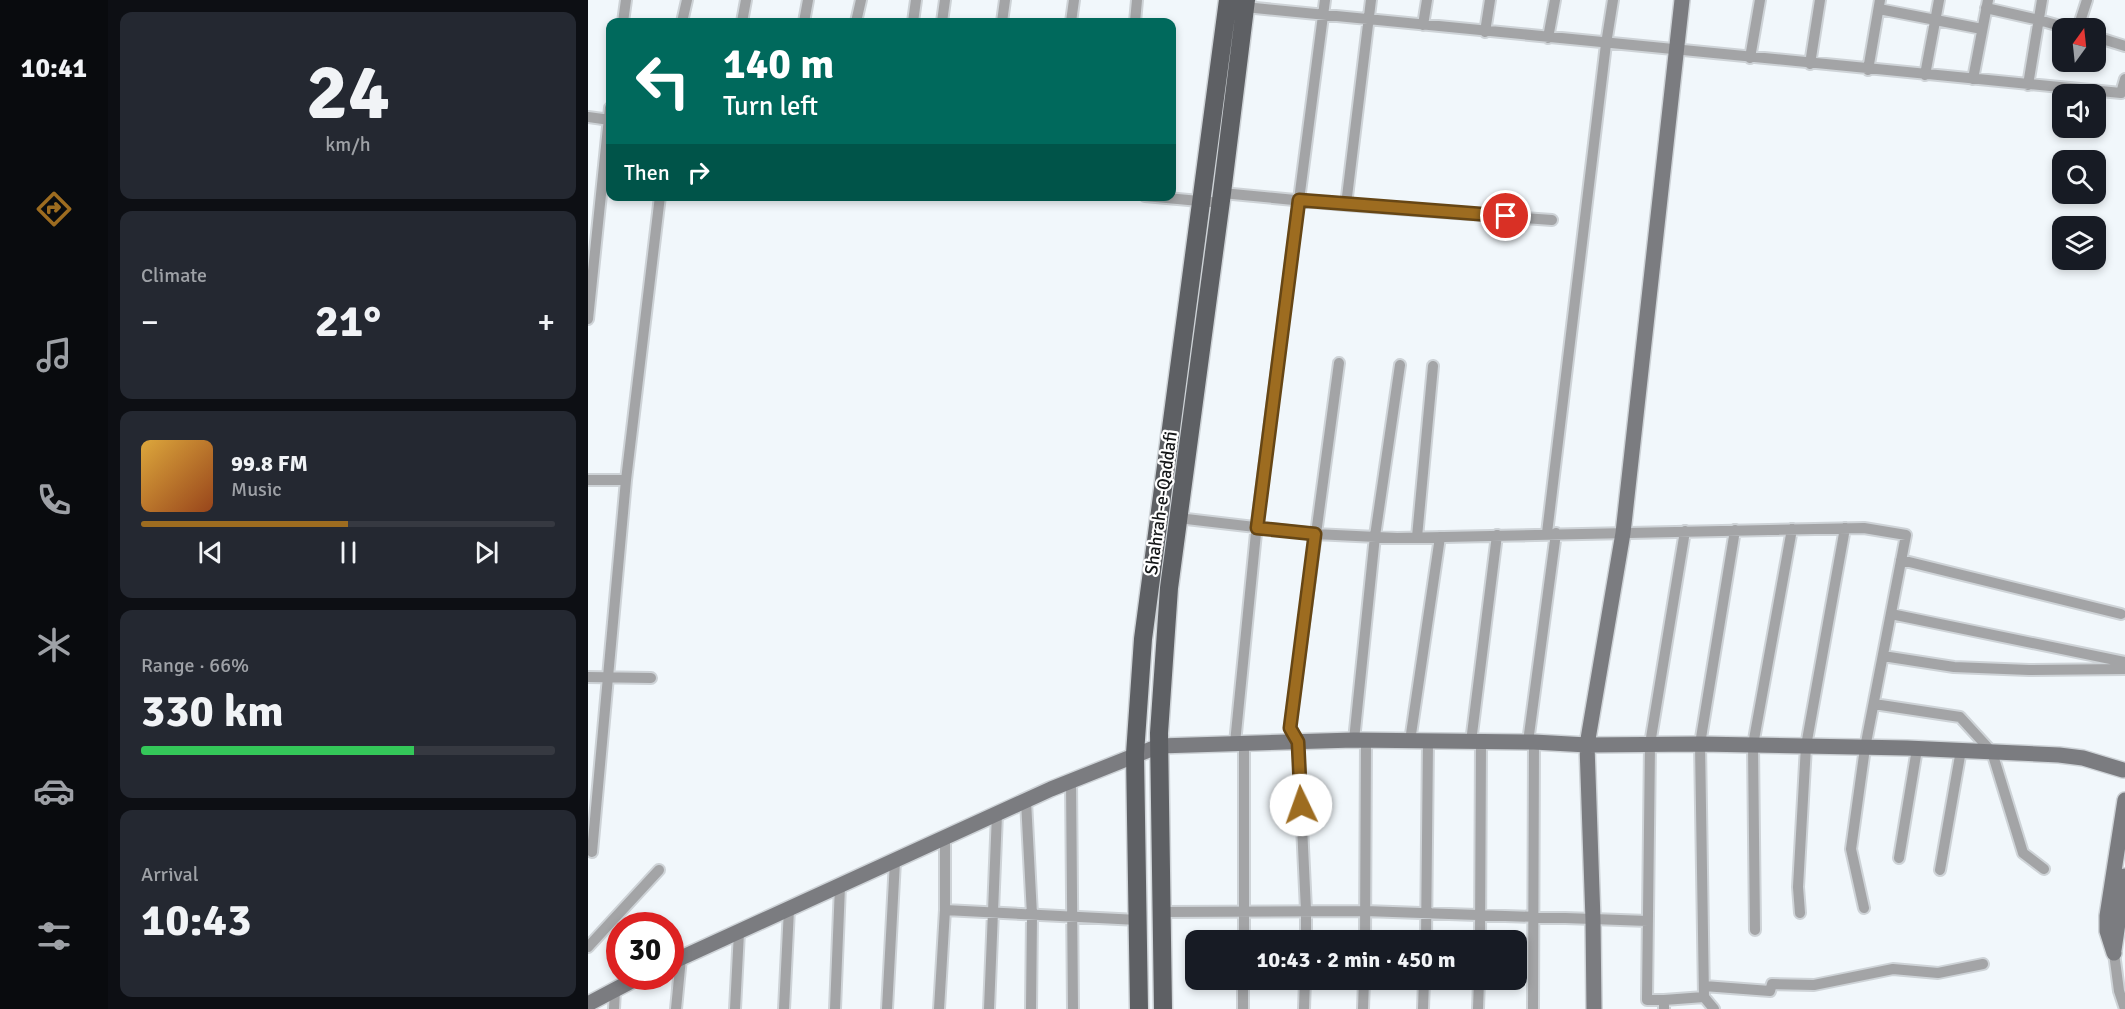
<!DOCTYPE html>
<meta charset="utf-8">
<style>
:root{--surface:#171b24;--page:#242831;--text:#f1f3f6;--muted:#9ea1a6;--line:#363941;--accent:#9d6c20}
body{margin:0;font-family:Signika,sans-serif;background:var(--page);color:var(--text);height:100vh;display:flex;flex-direction:column;font-size:22px;white-space:nowrap}
*{box-sizing:border-box;margin:0}
p{font-size:20px;color:var(--muted)}
.icon{flex:none;width:33px;height:33px;fill:none;stroke:currentColor;stroke-width:2;stroke-linecap:round;stroke-linejoin:round}
.map{position:relative;flex:1;overflow:hidden}
.side{display:flex;flex-direction:column;gap:12px;padding:12px;background:#0d0f14;width:480px}
.side>*{flex:none}
.guide{position:absolute;left:18px;top:18px;width:570px;height:183px;border-radius:12px;box-shadow:0 3px 9px #0003;background:#00695c;color:#fff;overflow:hidden}
.needle{width:39px;rotate:15deg}
.controls{position:absolute;left:1464px;top:18px;display:grid;gap:12px}
.controls a{display:grid;place-items:center;width:54px;height:54px;border-radius:12px;background:var(--surface);box-shadow:0 3px 9px #0003;font-size:30px}
.speed{position:absolute;left:18px;top:912px;display:flex;gap:12px;font-size:30px;font-weight:700;text-align:center}
.speed>*{display:grid;place-content:center;width:78px;height:78px;border-radius:50%;background:var(--surface);box-shadow:0 3px 9px #0003;line-height:1}
.speed .limit{border:9px solid #d22;background:#fff;color:#111}
.pin{position:absolute;display:grid;place-items:center;width:51px;height:51px;color:#fff;margin:-26px;border:3px solid #fff;border-radius:50%;box-shadow:0 2px 6px #0007}
.me{position:absolute;width:66px;margin:-33px;rotate:357deg;stroke-linejoin:round;filter:drop-shadow(0 0 4px #0008)}
.turn{display:flex;align-items:center;gap:21px;height:126px;padding:0 18px;font-size:27px}
.turn .icon{width:78px;height:78px;stroke-width:2.5}
.turn b{display:block;font-size:42px;line-height:51px}
.then{display:flex;align-items:center;height:57px;padding:0 18px;background:#0003;gap:12px;font-size:22px}
.big{font-size:45px;font-weight:700;line-height:1.1}
.side .widget{flex:1;display:flex;flex-direction:column;justify-content:center;gap:9px;min-width:0;padding:0 21px;border-radius:12px;background:var(--page)}
.side .dial{align-items:center;gap:0}
.dial b{font-size:78px;line-height:1}
.song{display:flex;align-items:center;gap:18px}
.cover{width:72px;height:72px;border-radius:9px;background:linear-gradient(135deg,hsl(40 70% 55%),hsl(20 70% 35%))}
.played{height:6px;border-radius:3px;background:linear-gradient(90deg,var(--accent) 50%,var(--line) 50%)}
.keys{display:flex;justify-content:space-around;direction:ltr}
.heat{display:flex;justify-content:space-between;align-items:center;font-size:33px;direction:ltr}
.charge{height:9px;border-radius:4px;background:linear-gradient(90deg,#34c759 66%,var(--line) 0)}
.trip{position:absolute;left:597px;top:930px;width:342px;height:60px;border-radius:12px;background:var(--surface);box-shadow:0 3px 9px #0003;font-weight:700;line-height:60px;text-align:center}
main{display:flex;flex:1;min-height:0}
.menu{display:flex;flex-direction:column;width:108px;justify-content:space-around;align-items:center;background:#090b0e;color:var(--muted)}
.menu .icon{width:42px;height:42px}
.menu .selected{color:var(--accent)}
.menu b{font-size:27px;color:var(--text)}
.map>svg:first-child{display:block}
</style>
<main>
<nav class="menu">
<b>10:41</b>
<svg class="icon selected" aria-label="directions" viewBox="0 0 24 24"><path d="M12 3l9 9-9 9-9-9zM9 14v-3h6M13 9l2 2-2 2"/></svg>
<svg class="icon" aria-label="music" viewBox="0 0 24 24"><path d="M9 18V5l10-2v13"/><circle cx="6" cy="18" r="3"/><circle cx="16" cy="16" r="3"/></svg>
<svg class="icon" aria-label="phone" viewBox="0 0 24 24"><path d="M5 4h4l2 5-3 2q2 4 5 5l2-3 5 2v4C11 20 4 13 5 4z"/></svg>
<svg class="icon" aria-label="climate" viewBox="0 0 24 24"><path d="M12 3v18M4 7l16 10M4 17L20 7"/></svg>
<svg class="icon" aria-label="car" viewBox="0 0 24 24"><path d="M5 17H2v-5l4-1 3-4h7l3 4 3 1v5h-3M9 17h6M6 11h13"/><circle cx="7" cy="17" r="2"/><circle cx="17" cy="17" r="2"/></svg>
<svg class="icon" aria-label="filters" viewBox="0 0 24 24"><path d="M4 7h16M4 17h16"/><circle cx="9" cy="7" r="2"/><circle cx="15" cy="17" r="2"/></svg>
</nav>
<section class="side">
<div class="widget dial"><b>24</b><p>km/h</p></div>
<div class="widget"><p>Climate</p>
<div class="heat"><a>−</a><b class="big">21°</b><a>+</a></div>
</div>
<div class="widget">
<div class="song"><i class="cover"></i><div><b>99.8 FM</b><p>Music</p></div></div>
<div class="played"></div>
<div class="keys"><svg class="icon" aria-label="previous" viewBox="0 0 24 24"><path d="M18 5L8 12l10 7zM5 5v14"/></svg><svg class="icon" aria-label="pause" viewBox="0 0 24 24"><path d="M8 5v14M16 5v14"/></svg><svg class="icon" aria-label="next" viewBox="0 0 24 24"><path d="M6 5l10 7-10 7zM19 5v14"/></svg></div>
</div>
<div class="widget"><p>Range · 66%</p><b class="big">330 km</b><div class="charge"></div></div>
<div class="widget"><p>Arrival</p><b class="big">10:43</b></div>
</section>
<div class="map">
<svg width="1537" height="1009" viewBox="0 0 1537 1009">
<rect width="100%" height="100%" fill="#f1f7fb"/>
<g fill="none" stroke-linecap="round" stroke-linejoin="round">
<g stroke="#ced3d7" stroke-width="14">
<path id="street" d="M 657,7 L 1533,93 L 1537,79
M 1398,8 L 1451,20 L 1479,28
M 1291,9 L 1394,29
M 35,22 L 38,0
M 94,22 L 99,0
M 154,22 L 158,0
M 216,22 L 220,0
M 268,22 L 273,0
M 325,22 L 328,0
M 354,22 L 357,0
M 414,22 L 417,0
M 483,22 L 486,0
M 547,22 L 549,0
M 835,25 L 839,0
M 1490,28 L 1499,0
M 897,32 L 902,0
M 1508,37 L 1537,46
M 960,38 L 967,0
M 1162,58 L 1172,0
M 1222,64 L 1232,0
M 1280,70 L 1292,0
M 1337,75 L 1351,0
M 1385,79 L 1400,0
M 1440,85 L 1454,0
M 0,117 L 22,120
M 634,193 L 758,205 L 964,220
M 557,196 L 633,203
M 758,205 L 783,0
M 0,319 L 22,108
M 0,480 L 38,480 L 4,852
M 38,480 L 72,196
M 590,518 L 727,534 L 809,538 L 1276,528 L 1318,535 L 1277,748 L 1263,849 L 1276,908
M 959,533 L 1018,44 L 1025,0
M 829,537 L 845,366
M 1313,560 L 1533,614
M 1303,614 L 1537,662
M 1295,656 L 1366,667 L 1441,670 L 1537,669
M 0,677 L 63,678
M 1286,704 L 1372,717 L 1404,752 L 1435,853 L 1456,869
M 766,740 L 787,536 L 812,365
M 822,741 L 852,537
M 883,742 L 909,535
M 940,742 L 968,533
M 647,743 L 669,523 L 737,0
M 483,781 L 485,1009
M 438,801 L 444,915 L 443,1009
M 1311,858 L 1329,749
M 1352,870 L 1373,750
M 357,910 L 550,920
M 574,912 L 777,911 L 1060,921
M 1212,913 L 1210,887 L 1218,746 L 1257,528
M 1167,930 L 1165,745 L 1204,529
M 656,940 L 656,743
M 718,940 L 718,910 L 710,742 L 702,727 L 751,363
M 777,940 L 778,740
M 838,940 L 840,741
M 892,940 L 893,742
M 0,947 L 71,870
M 1526,953 L 1531,991 L 1537,1009
M 1116,986 L 1182,991 L 1184,984 L 1226,985 L 1305,969 L 1350,973 L 1395,964
M 1116,997 L 1126,1009
M 1076,1000 L 1116,997 L 1112,744 L 1147,530
M 26,1009 L 27,990
M 88,1009 L 93,958
M 147,1009 L 151,932
M 196,1009 L 201,909
M 247,1009 L 252,886
M 299,1009 L 307,861
M 351,1009 L 357,910 L 357,838
M 401,1009 L 409,814
M 655,1009 L 655,980
M 716,1009 L 717,980
M 775,1009 L 776,980
M 835,1009 L 836,980
M 890,1009 L 891,980
M 945,1009 L 946,742
M 1076,1009 L 1076,1000 L 1059,1000 L 1062,744 L 1097,531"/>
</g>
<g stroke="#ced3d7" stroke-width="18">
<path id="secondary" d="M 1526,950 L 1537,876
M 1526,953 L 1519,931 L 1519,916 L 1537,800
M 82,963 L 463,789 L 571,746 L 766,740 L 946,742 L 999,745 L 1112,744 L 1319,748 L 1471,755 L 1495,758 L 1535,770
M 0,1004 L 53,976
M 1006,1009 L 1005,920 L 999,745 L 1035,533 L 1094,0"/>
</g>
<g stroke="#ced3d7" stroke-width="21">
<path id="primary" d="M 551,1009 L 547,754 L 555,639 L 640,0
M 575,1009 L 571,733 L 581,588 L 634,193 L 658,0"/>
</g>
<use href="#street" stroke="#a3a4a6" stroke-width="10"/>
<use href="#secondary" stroke="#7b7c80" stroke-width="15"/>
<use href="#primary" stroke="#5e6064" stroke-width="18"/>
</g>
<g fill="none" stroke-linecap="round" stroke-linejoin="round">
<g stroke="#664615" stroke-width="15">
<path id="route" d="M 713,805 L 710,742 L 702,728 L 727,534 L 669,528 L 711,200 L 918,216"/>
</g>
<use href="#route" stroke="#9d6c20" stroke-width="10"/>
</g>
<g text-anchor="middle" stroke-width="4.5" stroke-linejoin="round" paint-order="stroke">
<g font-size="18" fill="#141617" stroke="#fff">
<text transform="translate(573 503) rotate(-82)" y="6">Shahrah-e-Qaddafi</text>
</g>
</g>
</svg>
<div class="controls">
<a><svg class="needle" viewBox="-14 -14 28 28"><path d="M0-13l5 13h-10z" fill="#e53935"/><path d="M0 13l5-13h-10z" fill="#9ea1a6"/></svg></a>
<a><svg class="icon" aria-label="sound" viewBox="0 0 24 24"><path d="M4 9h4l5-4v14l-5-4H4zM17 9q2 3 0 6"/></svg></a>
<a><svg class="icon" aria-label="search" viewBox="0 0 24 24"><circle cx="10" cy="10" r="6"/><path d="M15 15l6 6"/></svg></a>
<a><svg class="icon" aria-label="layers" viewBox="0 0 24 24"><path d="M12 4l9 5-9 5-9-5zM3 14l9 5 9-5"/></svg></a>
</div>
<div class="speed"><div class="limit">30</div></div>
<div class="pin" style="left:918px;top:216px;background:#d93025"><svg class="icon" aria-label="arrive" viewBox="0 0 24 24"><path d="M6 21V4h12l-3 4 3 4H6"/></svg></div>
<svg class="me" style="left:713px;top:805px" viewBox="-20 -20 40 40"><circle r="19" fill="#fff"/><path d="M0-13L10 11 0 6-10 11z" fill="#9d6c20"/></svg>
<div class="trip">10:43 · 2 min · 450 m</div>
<div class="guide">
<div class="turn"><svg class="icon" aria-label="left" viewBox="0 0 24 24"><path d="M17 20v-9H6M10 6l-5 5 5 5"/></svg><div><b>140 m</b>Turn left</div></div>
<div class="then">Then<svg class="icon" aria-label="right" viewBox="0 0 24 24"><path d="M7 20v-9h11M14 6l5 5-5 5"/></svg></div>
</div>
</div>
</main>
